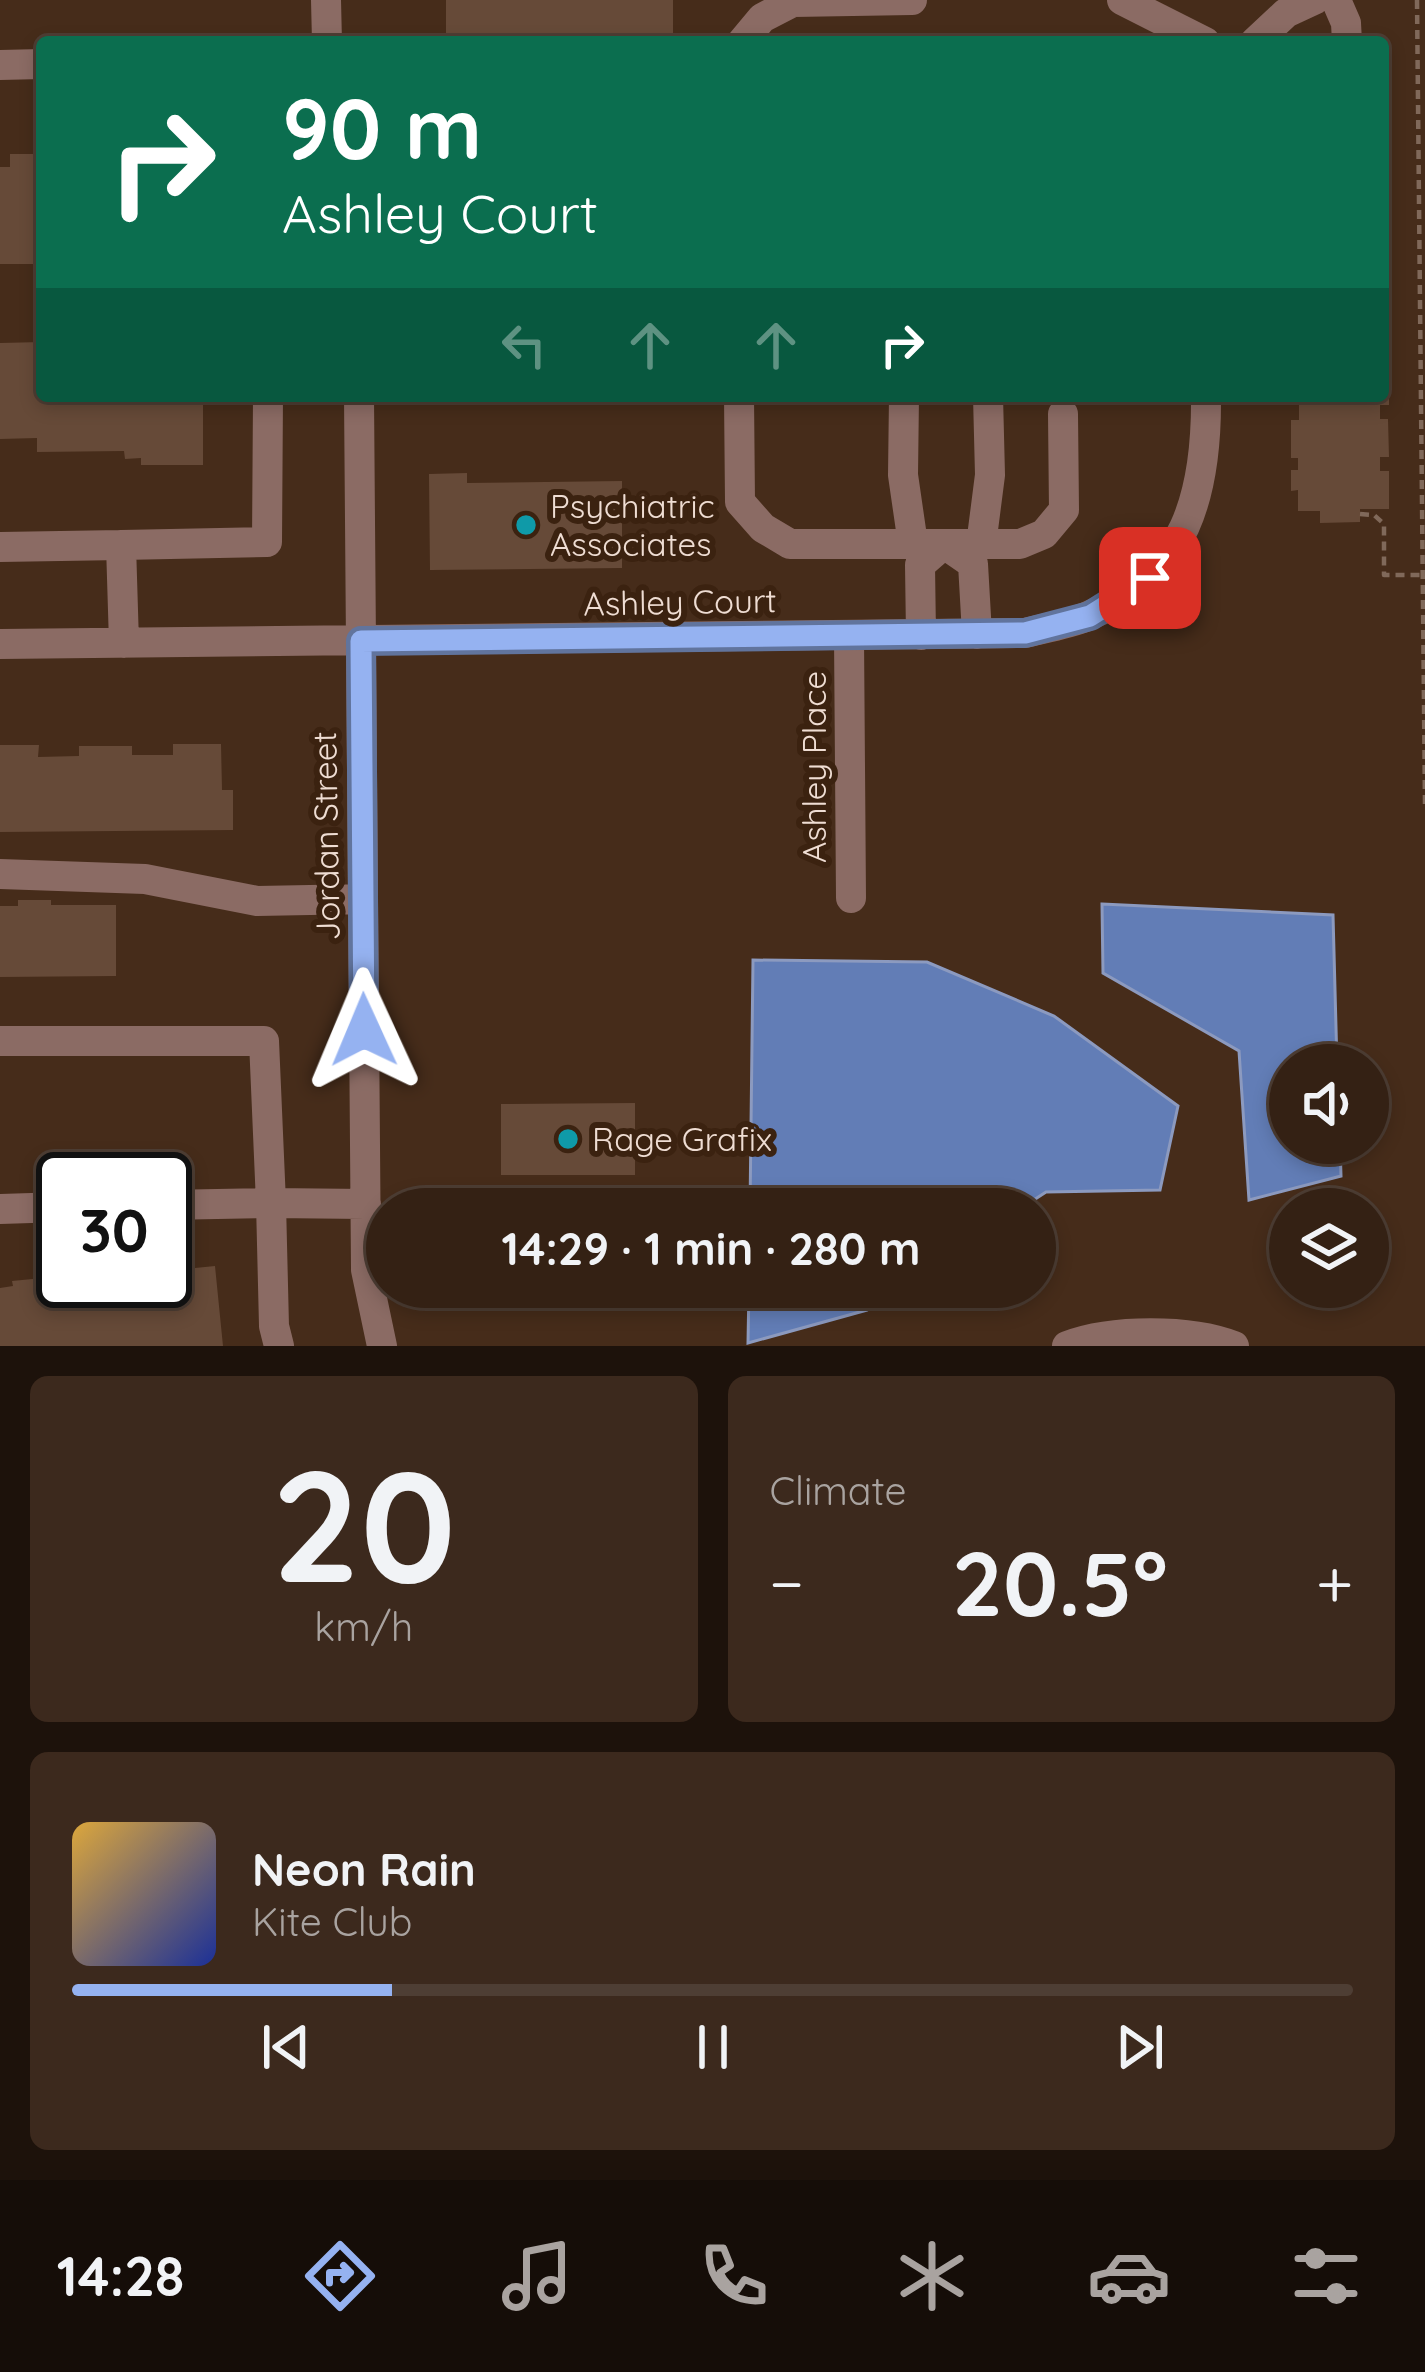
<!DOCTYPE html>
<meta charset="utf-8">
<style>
:root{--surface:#342114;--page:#3c291d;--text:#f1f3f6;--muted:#a9a3a0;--line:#4e3e34;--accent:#95b2f1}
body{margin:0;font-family:Quicksand,sans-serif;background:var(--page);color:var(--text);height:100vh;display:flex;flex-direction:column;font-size:45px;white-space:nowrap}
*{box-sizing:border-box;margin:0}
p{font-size:39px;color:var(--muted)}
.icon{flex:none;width:66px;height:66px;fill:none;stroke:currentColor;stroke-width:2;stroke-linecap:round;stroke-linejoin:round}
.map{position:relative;height:1346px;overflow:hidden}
.details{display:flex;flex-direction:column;gap:30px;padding:30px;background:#1d120b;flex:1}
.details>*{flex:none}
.top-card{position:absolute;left:36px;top:36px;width:1353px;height:366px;border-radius:12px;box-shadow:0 6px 18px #0003,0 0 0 3px var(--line);background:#0b6e4f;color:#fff;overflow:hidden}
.buttons{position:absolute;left:1269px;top:1044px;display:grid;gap:24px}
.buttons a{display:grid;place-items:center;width:120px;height:120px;border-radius:50%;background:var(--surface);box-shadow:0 6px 18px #0003,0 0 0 3px var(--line);font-size:60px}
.speed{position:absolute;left:36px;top:1152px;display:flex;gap:24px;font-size:60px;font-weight:700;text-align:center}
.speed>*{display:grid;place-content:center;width:156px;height:156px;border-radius:50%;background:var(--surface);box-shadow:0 6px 18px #0003,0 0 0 3px var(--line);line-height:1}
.speed .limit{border:6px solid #111;border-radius:18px;background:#fff;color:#111}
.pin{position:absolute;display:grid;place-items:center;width:102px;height:102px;color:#fff;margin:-51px;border-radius:24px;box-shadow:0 6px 18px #0006}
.me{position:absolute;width:132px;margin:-66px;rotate:359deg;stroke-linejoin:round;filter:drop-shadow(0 0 9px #0008)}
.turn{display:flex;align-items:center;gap:42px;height:252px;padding:0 48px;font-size:54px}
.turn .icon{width:156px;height:156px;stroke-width:2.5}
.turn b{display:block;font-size:84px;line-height:102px}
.lanes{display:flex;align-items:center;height:114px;padding:0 48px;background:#0003;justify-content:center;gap:60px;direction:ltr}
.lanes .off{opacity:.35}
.big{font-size:90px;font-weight:700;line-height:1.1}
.details .tile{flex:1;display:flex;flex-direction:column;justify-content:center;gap:18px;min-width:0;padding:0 42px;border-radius:18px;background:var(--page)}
.details .dial{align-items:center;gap:0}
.dial b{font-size:156px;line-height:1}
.song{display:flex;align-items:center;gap:36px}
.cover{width:144px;height:144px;border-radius:18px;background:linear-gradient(135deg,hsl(40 70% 55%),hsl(230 70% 35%))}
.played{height:12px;border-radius:6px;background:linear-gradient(90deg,var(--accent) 25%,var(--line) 25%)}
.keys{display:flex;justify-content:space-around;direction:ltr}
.heat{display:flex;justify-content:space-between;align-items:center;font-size:66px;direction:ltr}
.details .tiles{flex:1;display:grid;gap:30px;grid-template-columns:1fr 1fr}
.tile:last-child{grid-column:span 2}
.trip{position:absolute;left:366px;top:1188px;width:690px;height:120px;border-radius:60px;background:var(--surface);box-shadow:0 6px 18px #0003,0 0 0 3px var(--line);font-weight:700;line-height:120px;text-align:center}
.tabs{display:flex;height:192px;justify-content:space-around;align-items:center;background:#150d08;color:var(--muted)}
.tabs .icon{width:84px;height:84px}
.tabs .current{color:var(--accent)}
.tabs b{font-size:54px;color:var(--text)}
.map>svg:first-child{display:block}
</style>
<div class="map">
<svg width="1425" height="1346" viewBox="0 0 1425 1346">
<rect width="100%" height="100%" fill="#462c1a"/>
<path fill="#627db6" stroke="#8c9abf" stroke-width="3" d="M 1102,904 L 1333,915 L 1337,1065 L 1290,1065 L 1290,1143 L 1340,1143 L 1341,1176 L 1249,1200 L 1239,1051 L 1103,973 Z
M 753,960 L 927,962 L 1054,1016 L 1178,1106 L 1160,1190 L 1046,1192 L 1020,1209 L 750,1209 Z
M 749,1287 L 902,1287 L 867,1310 L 748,1343 Z"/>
<path fill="#664a38" d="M 446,0 L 673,0 L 673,42 L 446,42 Z
M 10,154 L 42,154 L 42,264 L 0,264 L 0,167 L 10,167 Z
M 42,342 L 42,396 L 203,396 L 203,465 L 141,465 L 141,458 L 125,459 L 124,451 L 37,452 L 37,438 L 0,439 L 0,343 Z
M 1383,365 L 1389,365 L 1389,405 L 1380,405 L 1380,419 L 1388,419 L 1389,457 L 1380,457 L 1380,471 L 1389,471 L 1389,509 L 1360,509 L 1360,522 L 1320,523 L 1320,511 L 1298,511 L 1298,490 L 1291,491 L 1291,470 L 1298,470 L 1298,458 L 1291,458 L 1291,420 L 1299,420 L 1299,404 L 1292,404 L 1292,396 L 1383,396 Z
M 467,473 L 467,483 L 622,481 L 622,568 L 430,570 L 429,474 Z
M 173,744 L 221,744 L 222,790 L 233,790 L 233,830 L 0,832 L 0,745 L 39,745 L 38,757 L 79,756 L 79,746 L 132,746 L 132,755 L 173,755 Z
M 18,900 L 51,900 L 51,905 L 116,905 L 116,976 L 0,977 L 0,906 L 18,906 Z
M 635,1103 L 635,1175 L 501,1175 L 501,1104 Z
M 215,1266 L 223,1346 L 0,1346 L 0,1288 L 13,1286 L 12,1281 L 63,1276 L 63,1281 L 165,1281 L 165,1271 Z"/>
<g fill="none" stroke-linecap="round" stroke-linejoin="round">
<path stroke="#80695a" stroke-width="4.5" stroke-dasharray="9 6" stroke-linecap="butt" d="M 1417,0 L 1425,804
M 1360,514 L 1374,515 L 1384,524 L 1384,575 L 1423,575"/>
<path stroke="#8b6b64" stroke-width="30" d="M 326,0 L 327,42
M 1122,0 L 1205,42
M 1336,0 L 1346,23 L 1347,42
M 742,42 L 762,18 L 793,2 L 912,0
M 1255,42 L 1286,13 L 1314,0
M 0,65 L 42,64
M 359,396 L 366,1270 L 382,1346
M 739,396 L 740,502 L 763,528 L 790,544 L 1020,544 L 1044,534 L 1064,510 L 1063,414
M 904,396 L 903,475 L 913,544
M 981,545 L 990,475 L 988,396
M 0,547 L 121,545
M 921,635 L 920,565 L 944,544 L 973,564 L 977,634
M 849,636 L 851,898
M 124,643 L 121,545 L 267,542 L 268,396
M 0,644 L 1025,633 C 1046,628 1069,624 1088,616 C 1187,576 1207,492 1206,396
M 0,874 L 145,879 L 257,901 L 363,899
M 0,1041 L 264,1041 L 271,1203 L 165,1205
M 0,1209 L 63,1207
M 279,1346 L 274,1326 L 271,1203 L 366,1204
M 1067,1346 C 1112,1329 1190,1329 1234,1346"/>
</g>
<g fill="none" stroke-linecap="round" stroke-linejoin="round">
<g stroke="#61749d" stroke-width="30">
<path id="route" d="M 364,1030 L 361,641 L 1025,633 L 1090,616 L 1150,578"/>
</g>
<use href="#route" stroke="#95b2f1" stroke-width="21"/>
</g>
<g fill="#0f9aa8" stroke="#3b2210" stroke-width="4.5">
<circle cx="526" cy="525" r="12"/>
<circle cx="568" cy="1139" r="12"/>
</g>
<g text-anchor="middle" stroke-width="12" stroke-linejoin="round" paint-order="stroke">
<g font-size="33" fill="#efddd3" stroke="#3b2210" text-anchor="start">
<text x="550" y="518">Psychiatric<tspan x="550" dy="38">Associates</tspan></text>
<text x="592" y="1151">Rage Grafix</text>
</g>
<g font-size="33" fill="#efddd3" stroke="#3b2210">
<text transform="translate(680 602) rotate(-1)" y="12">Ashley Court</text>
<text transform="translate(814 767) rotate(-90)" y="12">Ashley Place</text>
<text transform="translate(326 836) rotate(-91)" y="12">Jordan Street</text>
</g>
</g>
</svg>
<div class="buttons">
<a><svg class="icon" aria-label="sound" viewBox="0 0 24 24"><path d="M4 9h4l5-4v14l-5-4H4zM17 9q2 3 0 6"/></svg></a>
<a><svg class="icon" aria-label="layers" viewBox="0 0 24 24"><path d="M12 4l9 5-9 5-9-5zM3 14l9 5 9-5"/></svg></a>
</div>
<div class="speed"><div class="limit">30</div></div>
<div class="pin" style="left:1150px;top:578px;background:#d93025"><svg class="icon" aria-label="arrive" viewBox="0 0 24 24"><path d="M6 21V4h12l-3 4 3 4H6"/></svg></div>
<svg class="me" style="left:364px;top:1030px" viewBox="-20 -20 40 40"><path d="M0-17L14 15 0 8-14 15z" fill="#95b2f1" stroke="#fff" stroke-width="4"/></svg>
<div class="trip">14:29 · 1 min · 280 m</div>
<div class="top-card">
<div class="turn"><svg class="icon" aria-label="right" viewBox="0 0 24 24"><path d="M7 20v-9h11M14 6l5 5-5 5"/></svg><div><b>90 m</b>Ashley Court</div></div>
<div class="lanes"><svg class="icon off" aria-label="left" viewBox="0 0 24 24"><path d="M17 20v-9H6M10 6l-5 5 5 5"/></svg><svg class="icon off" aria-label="ahead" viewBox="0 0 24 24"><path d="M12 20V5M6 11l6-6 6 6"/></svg><svg class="icon off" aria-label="ahead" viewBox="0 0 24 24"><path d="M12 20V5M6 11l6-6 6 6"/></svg><svg class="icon" aria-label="right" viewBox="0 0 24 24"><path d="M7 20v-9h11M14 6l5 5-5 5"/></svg></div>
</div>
</div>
<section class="details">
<div class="tiles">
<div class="tile dial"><b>20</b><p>km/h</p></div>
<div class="tile"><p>Climate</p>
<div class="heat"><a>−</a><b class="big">20.5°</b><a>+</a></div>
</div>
<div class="tile">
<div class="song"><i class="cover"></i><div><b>Neon Rain</b><p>Kite Club</p></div></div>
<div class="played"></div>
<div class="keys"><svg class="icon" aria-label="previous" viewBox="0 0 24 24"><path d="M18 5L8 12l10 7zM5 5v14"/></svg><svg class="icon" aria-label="pause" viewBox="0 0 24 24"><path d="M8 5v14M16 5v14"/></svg><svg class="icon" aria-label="next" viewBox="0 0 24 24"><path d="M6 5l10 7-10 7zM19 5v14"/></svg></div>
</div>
</div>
</section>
<nav class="tabs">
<b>14:28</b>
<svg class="icon current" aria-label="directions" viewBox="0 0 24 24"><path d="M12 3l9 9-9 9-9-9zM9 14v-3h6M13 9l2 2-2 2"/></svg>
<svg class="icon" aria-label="music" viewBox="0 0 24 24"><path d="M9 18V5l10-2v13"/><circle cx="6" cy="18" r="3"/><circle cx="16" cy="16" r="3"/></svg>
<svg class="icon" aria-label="phone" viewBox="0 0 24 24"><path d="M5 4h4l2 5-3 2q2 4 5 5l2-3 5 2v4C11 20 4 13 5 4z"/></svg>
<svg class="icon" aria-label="climate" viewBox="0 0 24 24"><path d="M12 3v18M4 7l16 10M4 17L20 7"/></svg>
<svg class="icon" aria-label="car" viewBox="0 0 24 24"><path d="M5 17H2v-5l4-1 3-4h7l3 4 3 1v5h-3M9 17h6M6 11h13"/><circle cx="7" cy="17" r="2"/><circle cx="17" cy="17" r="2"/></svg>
<svg class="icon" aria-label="filters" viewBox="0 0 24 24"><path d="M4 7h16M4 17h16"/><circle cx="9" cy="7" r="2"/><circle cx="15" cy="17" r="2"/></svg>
</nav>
